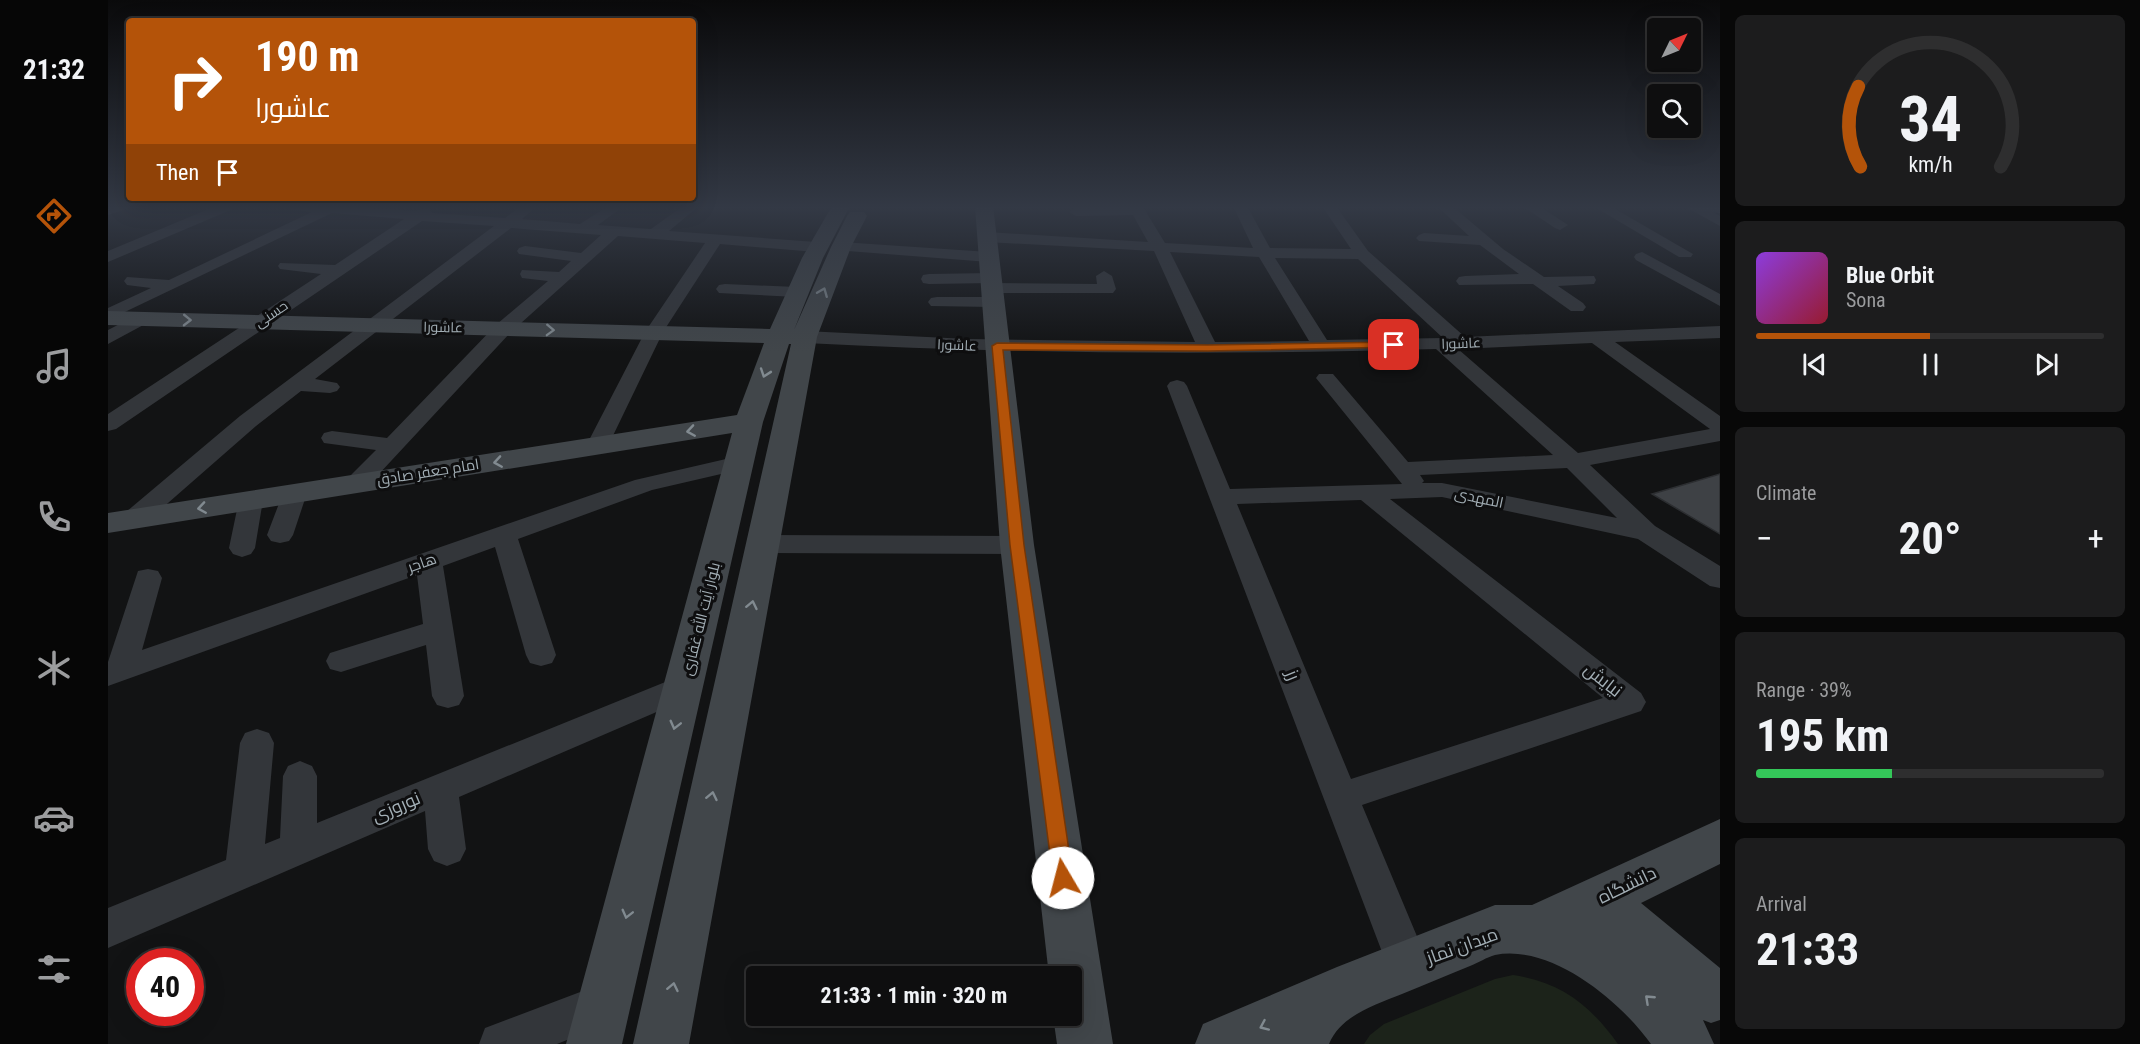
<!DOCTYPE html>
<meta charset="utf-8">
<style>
:root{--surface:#0e0e0f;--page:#1c1c1d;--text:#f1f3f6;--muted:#9b9c9e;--line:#2e2e2f;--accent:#b45309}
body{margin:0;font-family:"Roboto Condensed",Cairo,sans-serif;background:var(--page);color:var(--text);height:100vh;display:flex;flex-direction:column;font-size:22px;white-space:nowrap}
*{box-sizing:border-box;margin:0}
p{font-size:20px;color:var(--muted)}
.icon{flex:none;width:33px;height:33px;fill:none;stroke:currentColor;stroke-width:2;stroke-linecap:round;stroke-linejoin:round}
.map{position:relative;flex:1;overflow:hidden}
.details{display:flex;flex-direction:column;gap:15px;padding:15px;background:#080808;width:420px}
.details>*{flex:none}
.hud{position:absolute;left:18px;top:18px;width:570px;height:183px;border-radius:6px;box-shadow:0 6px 24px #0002,0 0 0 2px var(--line);background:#b45309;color:#fff;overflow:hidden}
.needle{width:39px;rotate:47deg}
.buttons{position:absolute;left:1539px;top:18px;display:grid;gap:12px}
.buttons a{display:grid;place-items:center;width:54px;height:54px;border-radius:6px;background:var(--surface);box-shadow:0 6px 24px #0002,0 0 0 2px var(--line);font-size:30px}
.speed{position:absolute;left:18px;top:948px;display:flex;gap:12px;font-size:30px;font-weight:700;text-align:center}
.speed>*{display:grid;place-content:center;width:78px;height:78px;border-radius:50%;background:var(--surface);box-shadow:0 6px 24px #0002,0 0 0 2px var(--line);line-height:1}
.speed .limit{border:9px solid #d22;background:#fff;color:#111}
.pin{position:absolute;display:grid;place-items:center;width:51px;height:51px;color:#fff;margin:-26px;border-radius:12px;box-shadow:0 3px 9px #0006}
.me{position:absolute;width:66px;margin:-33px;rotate:352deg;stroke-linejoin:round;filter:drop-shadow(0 0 4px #0008)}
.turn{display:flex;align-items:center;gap:21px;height:126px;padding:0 30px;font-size:27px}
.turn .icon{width:78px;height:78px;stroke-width:2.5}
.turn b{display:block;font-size:42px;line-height:51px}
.then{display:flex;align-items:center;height:57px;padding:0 30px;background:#0003;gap:12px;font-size:22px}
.big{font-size:45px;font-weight:700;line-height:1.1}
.details .card{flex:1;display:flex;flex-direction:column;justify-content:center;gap:9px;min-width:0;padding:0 21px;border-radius:9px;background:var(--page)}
.details .dial{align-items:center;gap:0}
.dial svg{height:156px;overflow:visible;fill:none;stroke:var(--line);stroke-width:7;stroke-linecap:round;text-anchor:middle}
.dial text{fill:var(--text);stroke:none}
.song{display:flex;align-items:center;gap:18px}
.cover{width:72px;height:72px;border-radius:9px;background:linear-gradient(135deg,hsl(270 70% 55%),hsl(350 70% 35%))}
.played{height:6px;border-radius:3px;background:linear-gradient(90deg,var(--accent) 50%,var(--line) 50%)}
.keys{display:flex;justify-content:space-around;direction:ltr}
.heat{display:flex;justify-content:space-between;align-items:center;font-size:33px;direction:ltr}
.charge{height:9px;border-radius:4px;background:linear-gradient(90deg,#34c759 39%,var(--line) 0)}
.trip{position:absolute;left:638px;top:966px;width:336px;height:60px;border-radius:6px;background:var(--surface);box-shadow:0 6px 24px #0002,0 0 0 2px var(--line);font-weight:700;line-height:60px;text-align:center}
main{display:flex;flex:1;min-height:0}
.dock{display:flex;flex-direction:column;width:108px;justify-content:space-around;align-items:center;background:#060606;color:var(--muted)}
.dock .icon{width:42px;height:42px}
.dock .current{color:var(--accent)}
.dock b{font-size:27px;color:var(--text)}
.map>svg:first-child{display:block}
</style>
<main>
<nav class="dock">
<b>21:32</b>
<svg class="icon current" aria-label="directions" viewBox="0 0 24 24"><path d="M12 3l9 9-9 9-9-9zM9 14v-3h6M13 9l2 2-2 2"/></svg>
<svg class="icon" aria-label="music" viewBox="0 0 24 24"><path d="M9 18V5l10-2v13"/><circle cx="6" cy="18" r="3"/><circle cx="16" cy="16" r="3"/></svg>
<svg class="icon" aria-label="phone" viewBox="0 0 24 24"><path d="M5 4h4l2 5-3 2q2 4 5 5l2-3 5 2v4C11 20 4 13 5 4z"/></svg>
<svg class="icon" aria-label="climate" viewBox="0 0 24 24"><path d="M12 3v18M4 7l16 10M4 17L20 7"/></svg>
<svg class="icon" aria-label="car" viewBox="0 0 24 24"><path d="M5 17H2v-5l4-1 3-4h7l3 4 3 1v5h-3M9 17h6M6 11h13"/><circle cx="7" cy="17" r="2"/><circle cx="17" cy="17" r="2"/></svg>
<svg class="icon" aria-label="filters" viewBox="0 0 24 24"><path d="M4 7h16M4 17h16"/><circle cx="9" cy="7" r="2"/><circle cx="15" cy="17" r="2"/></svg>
</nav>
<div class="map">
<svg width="1612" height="1044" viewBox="0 0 1612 1044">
<rect width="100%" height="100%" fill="#121314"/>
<path fill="#1c231a" d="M 1405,975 C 1453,982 1482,1005 1510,1044 L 1256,1044 L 1262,1035 L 1276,1024 L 1387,979 Z"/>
<path fill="#3e4145" stroke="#2c2e31" stroke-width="1.5" d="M 1612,474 L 1612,534 L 1544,494 Z"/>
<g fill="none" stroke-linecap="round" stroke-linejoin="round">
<path fill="#33363a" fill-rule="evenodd" d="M 0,206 L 20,206 L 18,209 L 0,215 Z
M 108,206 L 127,206 L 125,209 L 0,262 L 0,251 Z
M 177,206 L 235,206 L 308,211 L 317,208 L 322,209 L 324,213 L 397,218 L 413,206 L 429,206 L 414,219 L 472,224 L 500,206 L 516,206 L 490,225 L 543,229 L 575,206 L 591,206 L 561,231 L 708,242 L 716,247 L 708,252 L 612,244 L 555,332 L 500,446 L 497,451 L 489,453 L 481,451 L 478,446 L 537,332 L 597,243 L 510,236 L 403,332 L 257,489 L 248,491 L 239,489 L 236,484 L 239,479 L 268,450 L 216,443 L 213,438 L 216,433 L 224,431 L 279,438 L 389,324 L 440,281 L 414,278 L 412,274 L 414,270 L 451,272 L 463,261 L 411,254 L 409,251 L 411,248 L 417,246 L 473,253 L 493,235 L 403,228 L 207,379 L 229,383 L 232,387 L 229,391 L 222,393 L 193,391 L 148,426 L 36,524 L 27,526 L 18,524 L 14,518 L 18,512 L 132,416 L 386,226 L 314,221 L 8,429 L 0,431 L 0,414 L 213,274 L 172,269 L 170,266 L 172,263 L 227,265 L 296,219 L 224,213 L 0,320 L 0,308 L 43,288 L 19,285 L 16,281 L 19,277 L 61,280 L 204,212 L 184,210 Z
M 1030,206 L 1035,207 L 1057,243 L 1145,248 L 1125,206 L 1139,206 L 1162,248 L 1243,249 L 1214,206 L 1228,206 L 1260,251 L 1357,337 L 1612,326 L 1612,338 L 1507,342 L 1612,416 L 1612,441 L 1482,465 L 1547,526 L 1612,566 L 1612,588 L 1602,586 L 1530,539 L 1334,497 L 1282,499 L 1533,693 L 1538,702 L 1533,711 L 1254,805 L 1321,965 L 1315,980 L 1300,986 L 1285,980 L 1279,965 L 1059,386 L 1062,382 L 1069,380 L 1076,382 L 1079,386 L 1122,489 L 1294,484 L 1208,378 L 1211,374 L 1225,374 L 1300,462 L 1445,455 L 1328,349 C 1117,355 907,354 697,343 L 690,341 L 688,337 L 690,333 L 697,331 L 860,339 L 1087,342 L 1046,251 L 879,242 L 871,237 L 879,232 L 1040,242 L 1025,215 L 968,216 L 961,212 L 968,208 ZM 1062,252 L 1151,257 L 1201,341 L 1107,342 ZM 1167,258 L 1250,259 L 1335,338 L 1219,340 ZM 1484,343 L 1602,429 L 1470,453 L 1350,349 ZM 1459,468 L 1509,518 L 1334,483 L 1314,483 L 1316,481 L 1312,475 ZM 1253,500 L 1495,698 L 1243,779 L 1129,504 Z
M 1329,206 L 1344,206 L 1395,249 L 1436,277 L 1486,276 L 1488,280 L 1486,284 L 1450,286 L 1475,303 L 1478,307 L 1475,311 L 1463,311 L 1425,284 L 1351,285 L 1348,281 L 1351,277 L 1357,276 L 1411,274 L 1372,245 L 1311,241 L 1308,238 L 1311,235 L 1316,233 L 1361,236 Z
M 1414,206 L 1431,206 L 1460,225 L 1452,230 L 1447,228 Z
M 1485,206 L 1502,206 L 1585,254 L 1583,257 L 1571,257 Z
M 1576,206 L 1593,206 L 1612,216 L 1612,226 Z
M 733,242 L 881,252 L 889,257 L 881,262 L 727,250 L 725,247 L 727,244 Z
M 1534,252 L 1612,294 L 1612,306 L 1528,260 L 1526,257 L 1528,254 Z
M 996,271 L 1004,276 L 1008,289 L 1005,293 L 884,293 L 878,292 L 875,288 L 883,283 L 821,284 L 815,283 L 813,279 L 815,275 L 821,274 L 883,273 L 889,274 L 891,278 L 884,283 L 989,284 L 988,276 Z
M 617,284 L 689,287 L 695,288 L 698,292 L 695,296 L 689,297 L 611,293 L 608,289 L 611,285 Z
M 829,297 L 885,297 L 891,298 L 894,302 L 891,306 L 885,307 L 823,306 L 820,302 L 823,298 Z
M 33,313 L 39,315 L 42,319 L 39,323 L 0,344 L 0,330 Z
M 631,456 L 639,458 L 643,463 L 639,468 L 544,490 L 410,539 L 448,655 L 444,663 L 433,666 L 422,663 L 418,655 L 387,547 L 335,566 L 356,696 L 351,705 L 340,708 L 329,705 L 324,696 L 318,645 L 233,672 L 222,669 L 218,661 L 222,653 L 315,624 L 309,575 L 0,686 L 0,662 L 30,571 L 40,569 L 50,571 L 54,578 L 34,650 L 527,480 Z
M 187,486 L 196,488 L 199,493 L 185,535 L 181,541 L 172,543 L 163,541 L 159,535 L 175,493 L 178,488 Z
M 143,492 L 152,495 L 155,500 L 147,548 L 143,554 L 134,557 L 125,554 L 121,548 L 131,500 L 134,495 Z
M 656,535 L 909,536 L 918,539 L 922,545 L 918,551 L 909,554 L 656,553 L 647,550 L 643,544 L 647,538 Z
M 577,674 L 588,677 L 593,686 L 588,695 L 351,797 L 358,849 L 352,861 L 339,866 L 326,861 L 320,849 L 317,811 L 0,948 L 0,908 L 118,860 L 132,743 L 137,733 L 149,729 L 161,733 L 166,743 L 157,844 L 172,838 L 175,776 L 180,766 L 192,761 L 204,766 L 209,776 L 209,823 Z
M 496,983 L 511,989 L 517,1004 L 511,1019 L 449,1044 L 371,1044 L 377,1028 Z"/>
<path fill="#41464a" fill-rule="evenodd" d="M 724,206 L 742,206 L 715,258 L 686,330 L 723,247 L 739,216 L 742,212 L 756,212 L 759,216 L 743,247 L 709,337 L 581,1044 L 525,1044 L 683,344 L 681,344 L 655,422 L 514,1044 L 458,1044 L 624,433 L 0,533 L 0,513 L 629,415 L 656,343 L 0,325 L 0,311 L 662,329 L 694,258 Z
M 867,206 L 885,206 L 926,545 L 1005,1044 L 949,1044 L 945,1016 L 963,1016 L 963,976 L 941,976 L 892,545 Z
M 1578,206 L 1612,206 L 1612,213 L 1580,210 Z
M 1612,819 L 1612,864 L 1533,903 L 1612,968 L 1612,1020 L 1603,1023 L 1595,1020 L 1606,1044 L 1543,1044 C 1512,1001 1444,944 1387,955 C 1379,957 1370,963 1362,966 C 1339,975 1317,985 1294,994 C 1267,1005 1233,1015 1221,1044 L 1087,1044 L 1095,1024 L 1229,967 L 1387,905 L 1424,905 Z"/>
</g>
<defs><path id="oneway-chevron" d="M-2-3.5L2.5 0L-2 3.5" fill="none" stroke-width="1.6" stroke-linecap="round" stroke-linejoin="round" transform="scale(1.5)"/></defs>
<g stroke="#818a90">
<use href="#oneway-chevron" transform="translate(715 292) rotate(-68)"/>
<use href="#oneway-chevron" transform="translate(79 320) rotate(1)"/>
<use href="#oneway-chevron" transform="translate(442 330) rotate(2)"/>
<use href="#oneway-chevron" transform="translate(657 373) rotate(109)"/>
<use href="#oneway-chevron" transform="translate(583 431) rotate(171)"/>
<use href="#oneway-chevron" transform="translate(390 462) rotate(171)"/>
<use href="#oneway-chevron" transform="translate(94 508) rotate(171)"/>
<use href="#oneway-chevron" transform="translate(644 605) rotate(-78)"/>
<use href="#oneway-chevron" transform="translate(567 725) rotate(104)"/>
<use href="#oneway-chevron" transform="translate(604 796) rotate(-78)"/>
<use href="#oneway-chevron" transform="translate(519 914) rotate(104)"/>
<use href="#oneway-chevron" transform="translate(565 987) rotate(-78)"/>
<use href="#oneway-chevron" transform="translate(1541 999) rotate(-137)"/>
<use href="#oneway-chevron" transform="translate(1156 1026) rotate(156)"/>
</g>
<linearGradient id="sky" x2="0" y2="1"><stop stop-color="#0a0a0b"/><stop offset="0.59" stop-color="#333945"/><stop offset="1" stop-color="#333945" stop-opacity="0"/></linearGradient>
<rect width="1612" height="352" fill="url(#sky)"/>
<path fill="#b45309" stroke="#753606" stroke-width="1.5" d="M 1286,342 L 1289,343 L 1289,347 L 1100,351 L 895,350 L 916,545 L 965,878 L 962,884 L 955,887 L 948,884 L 945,878 L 902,545 L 884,346 L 889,343 L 1100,345 Z"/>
<g text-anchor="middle" stroke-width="6" stroke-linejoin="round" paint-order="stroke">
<g font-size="14" fill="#a3afb6" stroke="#0e0e0f">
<text transform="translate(163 314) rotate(-34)" y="5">حسنی</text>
<text transform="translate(335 327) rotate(1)" y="5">عاشورا</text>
<text transform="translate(1353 343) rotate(-2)" y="5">عاشورا</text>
<text transform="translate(849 345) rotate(2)" y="5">عاشورا</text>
</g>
<g font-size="15" fill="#a3afb6" stroke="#0e0e0f">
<text transform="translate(320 472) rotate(-9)" y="5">امام جعفر صادق</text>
<text transform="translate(1371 498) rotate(12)" y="5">المهدی</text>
<text transform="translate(314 563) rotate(-19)" y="5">هاجر</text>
<text transform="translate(593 619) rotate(-76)" y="5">بلوار آیت الله غفاری</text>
</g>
<g font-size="18" fill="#a3afb6" stroke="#0e0e0f">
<text transform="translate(1185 675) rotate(68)" y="6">رز</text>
<text transform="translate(1495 680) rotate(38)" y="6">نیایش</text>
<text transform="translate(288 807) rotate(-23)" y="6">نوروزی</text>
<text transform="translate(1519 885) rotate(-26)" y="6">دانشگاه</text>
<text transform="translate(1354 946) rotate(-20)" y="6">میدان نماز</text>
</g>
</g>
</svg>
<div class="buttons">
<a><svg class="needle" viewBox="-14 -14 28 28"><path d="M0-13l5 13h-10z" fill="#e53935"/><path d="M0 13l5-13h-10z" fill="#9b9c9e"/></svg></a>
<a><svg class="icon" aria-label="search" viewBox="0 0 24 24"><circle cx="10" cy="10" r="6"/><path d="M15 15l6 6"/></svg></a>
</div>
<div class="speed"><div class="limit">40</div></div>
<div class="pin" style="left:1286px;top:345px;background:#d93025"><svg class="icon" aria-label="arrive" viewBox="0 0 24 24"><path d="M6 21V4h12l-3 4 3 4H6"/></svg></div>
<svg class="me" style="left:955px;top:878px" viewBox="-20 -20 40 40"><circle r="19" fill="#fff"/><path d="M0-13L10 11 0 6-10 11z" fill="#b45309"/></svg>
<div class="trip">21:33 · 1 min · 320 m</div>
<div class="hud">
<div class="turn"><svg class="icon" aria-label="right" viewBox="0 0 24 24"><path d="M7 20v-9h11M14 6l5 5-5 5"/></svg><div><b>190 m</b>عاشورا</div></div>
<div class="then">Then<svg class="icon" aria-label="arrive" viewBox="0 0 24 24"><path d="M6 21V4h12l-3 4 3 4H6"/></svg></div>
</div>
</div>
<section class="details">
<div class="card dial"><svg viewBox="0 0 100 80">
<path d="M14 69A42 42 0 1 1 86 69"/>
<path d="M14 69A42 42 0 0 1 13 28" stroke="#b45309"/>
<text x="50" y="56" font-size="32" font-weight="700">34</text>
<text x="50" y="72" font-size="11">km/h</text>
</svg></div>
<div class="card">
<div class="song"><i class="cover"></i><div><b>Blue Orbit</b><p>Sona</p></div></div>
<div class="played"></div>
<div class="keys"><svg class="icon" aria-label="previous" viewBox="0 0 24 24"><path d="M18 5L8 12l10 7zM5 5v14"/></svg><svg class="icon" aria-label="pause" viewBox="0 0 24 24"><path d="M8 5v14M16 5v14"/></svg><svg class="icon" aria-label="next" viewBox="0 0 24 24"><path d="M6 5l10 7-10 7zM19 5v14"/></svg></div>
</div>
<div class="card"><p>Climate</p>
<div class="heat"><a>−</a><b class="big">20°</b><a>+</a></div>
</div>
<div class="card"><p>Range · 39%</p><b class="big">195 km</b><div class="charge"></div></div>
<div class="card"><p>Arrival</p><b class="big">21:33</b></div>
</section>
</main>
